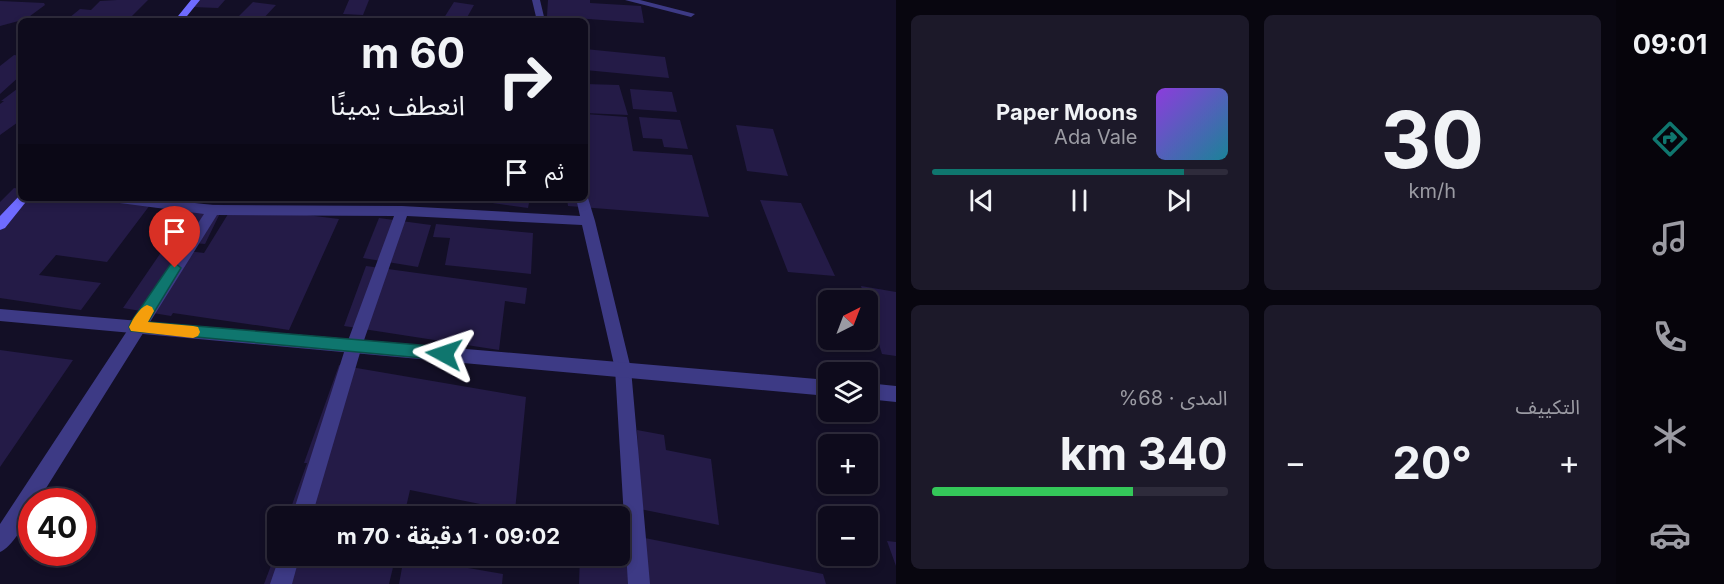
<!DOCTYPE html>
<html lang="ar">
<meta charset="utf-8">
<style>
:root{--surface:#0e0b1c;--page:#1c1929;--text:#f1f3f6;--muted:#9b9ba3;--line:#2e2b3b;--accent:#0f766e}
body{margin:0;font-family:Inter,"Noto Sans Arabic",sans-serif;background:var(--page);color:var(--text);direction:rtl;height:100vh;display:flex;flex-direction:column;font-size:22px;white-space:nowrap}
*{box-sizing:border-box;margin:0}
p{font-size:20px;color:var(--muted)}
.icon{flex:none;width:33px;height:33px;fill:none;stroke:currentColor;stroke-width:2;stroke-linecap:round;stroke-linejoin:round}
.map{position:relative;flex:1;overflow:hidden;direction:ltr}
.sheet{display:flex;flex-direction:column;gap:15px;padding:15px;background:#08060f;width:720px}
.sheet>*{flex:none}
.banner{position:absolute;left:18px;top:18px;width:570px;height:183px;border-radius:9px;box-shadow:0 3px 9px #0003,0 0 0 2px var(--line);direction:rtl;background:#0e0b1c;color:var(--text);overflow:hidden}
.needle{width:39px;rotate:42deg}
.fabs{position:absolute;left:818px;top:290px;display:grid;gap:12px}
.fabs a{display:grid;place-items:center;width:60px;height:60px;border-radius:9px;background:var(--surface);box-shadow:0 3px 9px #0003,0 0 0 2px var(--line);font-size:30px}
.speed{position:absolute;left:18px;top:488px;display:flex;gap:12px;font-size:30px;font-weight:700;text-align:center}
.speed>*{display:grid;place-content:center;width:78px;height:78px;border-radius:50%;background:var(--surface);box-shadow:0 3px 9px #0003,0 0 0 2px var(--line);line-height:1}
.speed .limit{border:9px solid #d22;background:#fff;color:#111}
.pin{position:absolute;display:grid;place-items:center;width:51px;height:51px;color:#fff;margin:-62px -26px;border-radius:50% 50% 50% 0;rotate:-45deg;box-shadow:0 0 6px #0007}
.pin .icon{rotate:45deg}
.me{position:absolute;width:66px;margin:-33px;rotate:275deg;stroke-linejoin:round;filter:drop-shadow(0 0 4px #0008)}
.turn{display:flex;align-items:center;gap:21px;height:126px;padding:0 24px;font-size:27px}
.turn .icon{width:78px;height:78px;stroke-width:2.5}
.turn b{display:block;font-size:42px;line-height:51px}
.then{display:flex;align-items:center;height:57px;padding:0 24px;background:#0003;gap:12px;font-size:22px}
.big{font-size:45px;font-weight:700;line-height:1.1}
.sheet .tile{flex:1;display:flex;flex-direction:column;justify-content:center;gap:9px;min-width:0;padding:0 21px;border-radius:9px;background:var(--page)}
.sheet .dial{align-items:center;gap:0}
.dial b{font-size:78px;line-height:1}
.song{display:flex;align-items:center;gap:18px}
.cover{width:72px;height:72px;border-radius:9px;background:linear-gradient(135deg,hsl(270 70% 55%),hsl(190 70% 35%))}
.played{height:6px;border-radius:3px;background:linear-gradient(90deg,var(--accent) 85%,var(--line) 85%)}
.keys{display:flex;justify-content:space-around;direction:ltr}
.heat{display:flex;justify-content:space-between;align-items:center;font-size:33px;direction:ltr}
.charge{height:9px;border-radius:4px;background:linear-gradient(90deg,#34c759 68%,var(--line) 0)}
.sheet .tiles{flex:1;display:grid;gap:15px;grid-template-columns:repeat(2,1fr)}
.trip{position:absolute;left:267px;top:506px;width:363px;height:60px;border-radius:9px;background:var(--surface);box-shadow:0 3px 9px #0003,0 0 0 2px var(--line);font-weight:700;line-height:60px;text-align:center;direction:rtl}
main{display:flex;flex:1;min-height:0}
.dock{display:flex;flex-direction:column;width:108px;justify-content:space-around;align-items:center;background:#06040b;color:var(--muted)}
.dock .icon{width:42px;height:42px}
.dock .on{color:var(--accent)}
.dock b{font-size:27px;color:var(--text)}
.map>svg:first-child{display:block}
</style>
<main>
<nav class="dock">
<b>09:01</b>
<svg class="icon on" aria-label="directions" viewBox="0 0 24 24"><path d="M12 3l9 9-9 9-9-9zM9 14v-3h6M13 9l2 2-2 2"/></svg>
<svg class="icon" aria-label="music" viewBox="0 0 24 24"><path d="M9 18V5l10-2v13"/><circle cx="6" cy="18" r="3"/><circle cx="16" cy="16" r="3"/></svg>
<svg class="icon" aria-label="phone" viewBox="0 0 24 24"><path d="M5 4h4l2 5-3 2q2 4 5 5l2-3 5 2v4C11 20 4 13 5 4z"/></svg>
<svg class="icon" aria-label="climate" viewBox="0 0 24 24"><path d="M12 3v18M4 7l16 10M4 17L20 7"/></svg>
<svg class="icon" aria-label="car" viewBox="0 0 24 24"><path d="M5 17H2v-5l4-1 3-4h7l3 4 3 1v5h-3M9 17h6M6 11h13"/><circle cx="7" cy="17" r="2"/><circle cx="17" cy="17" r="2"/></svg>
</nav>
<section class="sheet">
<div class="tiles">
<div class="tile dial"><b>30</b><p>km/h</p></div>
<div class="tile">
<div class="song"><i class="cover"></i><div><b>Paper Moons</b><p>Ada Vale</p></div></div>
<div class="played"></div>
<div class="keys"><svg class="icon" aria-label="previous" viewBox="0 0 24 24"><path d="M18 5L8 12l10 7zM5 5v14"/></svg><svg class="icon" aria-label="pause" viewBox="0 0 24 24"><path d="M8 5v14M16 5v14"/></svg><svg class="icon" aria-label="next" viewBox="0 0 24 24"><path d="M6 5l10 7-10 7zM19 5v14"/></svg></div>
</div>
<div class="tile"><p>التكييف</p>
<div class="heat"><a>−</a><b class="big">20°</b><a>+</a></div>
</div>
<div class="tile"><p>المدى · 68%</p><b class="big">340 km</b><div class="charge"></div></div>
</div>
</section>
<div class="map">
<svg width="896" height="584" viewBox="0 0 896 584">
<rect width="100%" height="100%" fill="#130f26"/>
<path fill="#241b47" d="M 117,0 L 148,0 L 127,21 L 57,21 L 61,17 L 69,18 L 80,9 L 91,10 L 100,1 Z
M 198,0 L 225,0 L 218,8 L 192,7 Z
M 349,0 L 369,0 L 363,15 L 343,14 Z
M 548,0 L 590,0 L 590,3 L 641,6 L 644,23 L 547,16 Z
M 0,1 L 44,3 L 45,5 L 26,19 L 0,26 Z
M 253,2 L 276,5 L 261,21 L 234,21 Z
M 454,2 L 474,5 L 465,21 L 442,21 Z
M 585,49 L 665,57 L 669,78 L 585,70 Z
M 14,55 L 21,56 L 21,75 L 0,94 L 0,66 Z
M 585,84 L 619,85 L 628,115 L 585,113 Z
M 21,86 L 21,120 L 0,135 L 0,104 L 4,101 L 1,101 Z
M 630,89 L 672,92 L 677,112 L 633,109 Z
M 585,114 L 627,117 L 633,151 L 692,155 L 709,217 L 568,206 L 567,198 L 585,198 Z
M 639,117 L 680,120 L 688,149 L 664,147 L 662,139 L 643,138 Z
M 736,125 L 773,129 L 788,176 L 747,171 Z
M 14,188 L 21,189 L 21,198 L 94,198 L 150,205 L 107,262 L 56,255 L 39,275 L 101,283 L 81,310 L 0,298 L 0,202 Z
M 457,198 L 530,198 L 528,208 Z
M 760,200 L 801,203 L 835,276 L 788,272 Z
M 193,204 L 224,205 L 205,244 L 172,241 Z
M 233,206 L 339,219 L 289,330 L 173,313 L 171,316 L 123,308 L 164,248 L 204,253 Z
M 379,218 L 431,225 L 418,267 L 363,258 Z
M 436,224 L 533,233 L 531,274 L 445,265 L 450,238 L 433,237 Z
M 366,266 L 527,288 L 525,304 L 505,301 L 499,350 L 344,326 Z
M 861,286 L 896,292 L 896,356 L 882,354 Z
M 0,350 L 73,360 L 0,467 Z
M 339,365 L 526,397 L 515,511 L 410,490 L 404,516 L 288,516 L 307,463 L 304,463 Z
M 637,430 L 664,435 L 666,450 L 711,459 L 719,525 L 640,509 Z
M 620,533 L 823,574 L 826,584 L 579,584 L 580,555 L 620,555 Z
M 887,541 L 896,542 L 896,566 Z
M 278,547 L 278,555 L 396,555 L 389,584 L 264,584 Z
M 404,557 L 503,574 L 502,584 L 399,584 Z"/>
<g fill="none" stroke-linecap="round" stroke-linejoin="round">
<path fill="#3d3a85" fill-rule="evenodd" d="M 532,0 L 540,0 L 545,21 L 537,21 Z
M 625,0 L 640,0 L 695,14 L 691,17 Z
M 585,194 L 588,198 L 595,221 L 631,369 L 650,584 L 628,584 L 615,369 L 582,225 L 407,216 L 362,346 L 312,516 L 292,516 L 346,346 L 394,216 L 217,215 L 38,501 L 32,501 C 32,515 13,547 0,552 L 0,524 L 204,214 L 112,202 L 106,198 L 150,198 L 213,205 L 402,206 L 580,216 L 576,198 L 585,198 Z
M 280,555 L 300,555 L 292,584 L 270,584 Z"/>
<path fill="#3d3a85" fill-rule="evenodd" d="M 0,309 L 828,380 L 828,396 L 0,321 Z
M 867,383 L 896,386 L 896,402 L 867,399 Z"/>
<path fill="#6f6bff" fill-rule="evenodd" d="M 191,0 L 200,0 L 183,21 L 174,21 Z
M 21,194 L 21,198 L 29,198 L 5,228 L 0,230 L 0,216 Z"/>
</g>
<path fill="#0f766e" stroke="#0a4d48" stroke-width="1.5" d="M 175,263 L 181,268 L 148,322 L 444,347 L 449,349 L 451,354 L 449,358 L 444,360 L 131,331 L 129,327 L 131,322 L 170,265 Z"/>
<path fill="#f59e0b" d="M 147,305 L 152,307 L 154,311 L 148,322 L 193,326 L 198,327 L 200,332 L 198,336 L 193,338 L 131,331 L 129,327 C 133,319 139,308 147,305 Z"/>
</svg>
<div class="fabs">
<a><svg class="needle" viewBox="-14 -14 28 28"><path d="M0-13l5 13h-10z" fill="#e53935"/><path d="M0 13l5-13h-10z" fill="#9b9ba3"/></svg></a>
<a><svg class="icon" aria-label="layers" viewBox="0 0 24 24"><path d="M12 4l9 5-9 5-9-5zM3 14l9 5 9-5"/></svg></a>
<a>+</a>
<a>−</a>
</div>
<div class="speed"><div class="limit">40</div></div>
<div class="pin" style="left:175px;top:268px;background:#d93025"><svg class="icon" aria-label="arrive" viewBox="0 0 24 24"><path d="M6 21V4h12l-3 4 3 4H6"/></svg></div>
<svg class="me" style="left:444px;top:354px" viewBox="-20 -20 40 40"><path d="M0-17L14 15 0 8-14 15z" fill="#0f766e" stroke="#fff" stroke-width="4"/></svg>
<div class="trip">09:02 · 1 دقيقة · 70 m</div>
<div class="banner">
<div class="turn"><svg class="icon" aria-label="right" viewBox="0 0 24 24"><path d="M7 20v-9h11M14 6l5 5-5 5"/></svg><div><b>60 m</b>انعطف يمينًا</div></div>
<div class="then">ثم<svg class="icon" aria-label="arrive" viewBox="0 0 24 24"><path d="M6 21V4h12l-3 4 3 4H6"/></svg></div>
</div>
</div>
</main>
